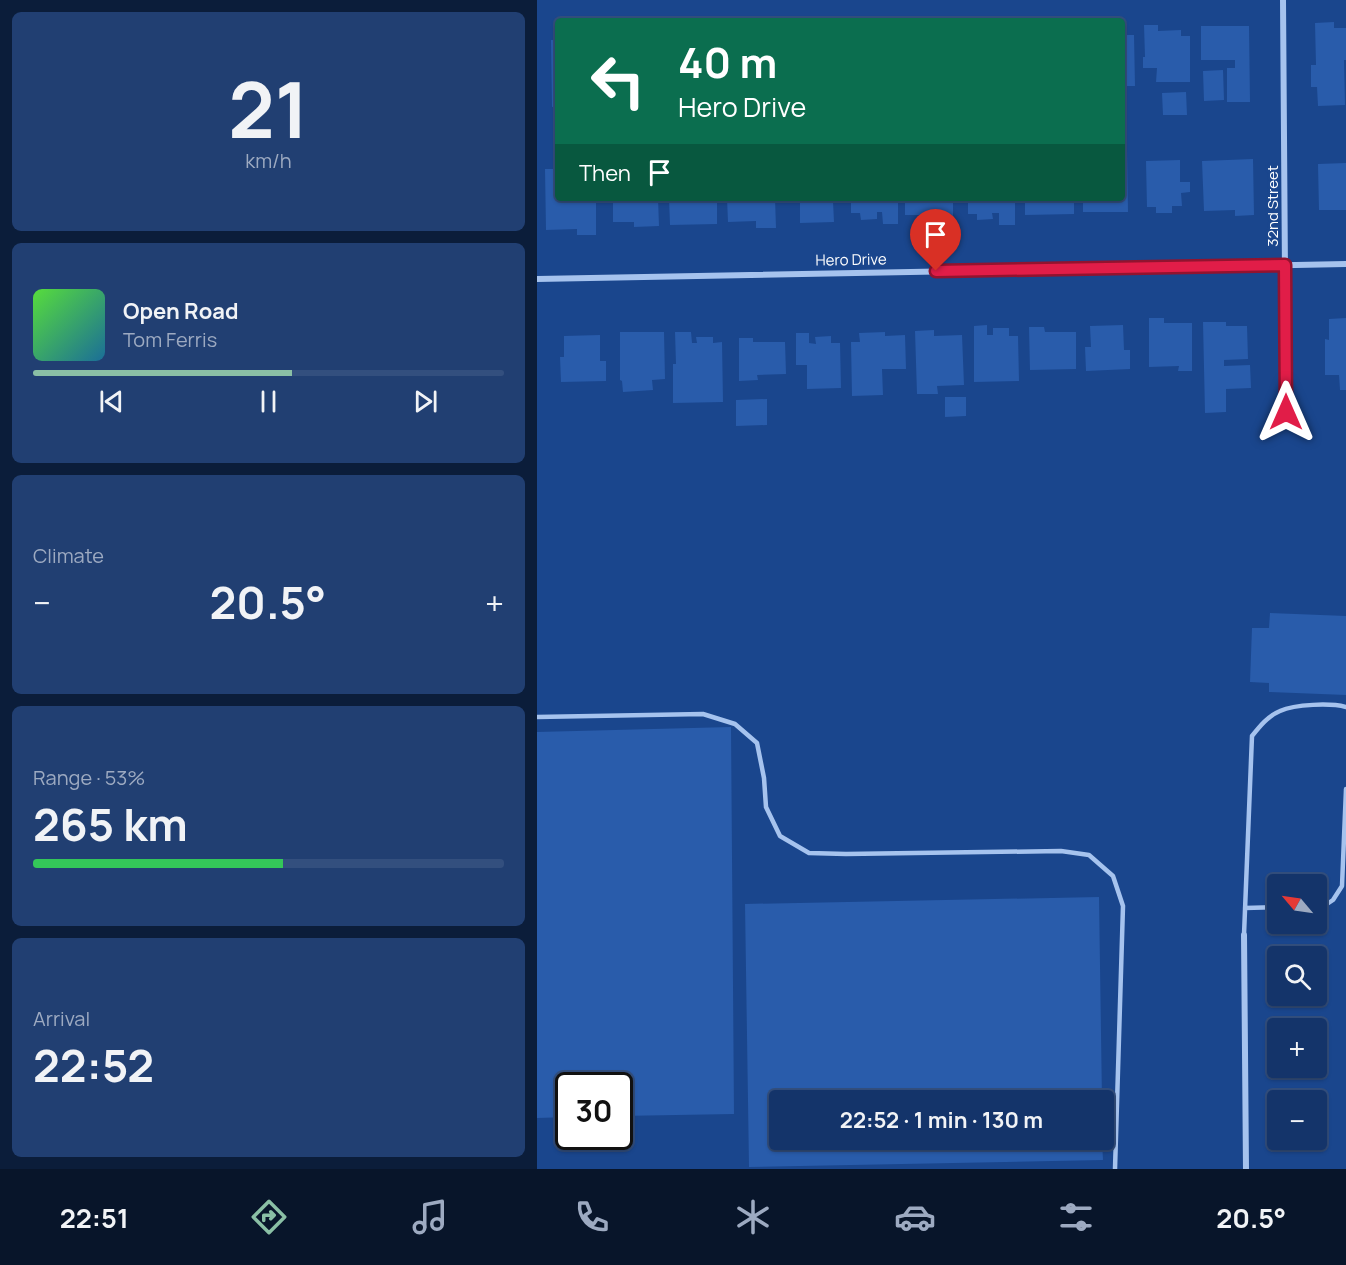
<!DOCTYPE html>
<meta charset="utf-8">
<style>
:root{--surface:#14346a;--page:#213f72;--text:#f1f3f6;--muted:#9daac1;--line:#334f7e;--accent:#8abfa5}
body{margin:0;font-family:Manrope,sans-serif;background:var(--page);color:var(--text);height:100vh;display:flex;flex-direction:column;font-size:22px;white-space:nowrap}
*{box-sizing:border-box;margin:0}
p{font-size:20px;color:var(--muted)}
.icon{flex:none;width:33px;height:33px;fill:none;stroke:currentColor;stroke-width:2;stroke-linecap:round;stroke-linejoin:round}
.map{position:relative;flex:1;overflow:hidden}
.sheet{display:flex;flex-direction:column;gap:12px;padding:12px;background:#0b1d3a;width:537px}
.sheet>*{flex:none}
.banner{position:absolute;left:18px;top:18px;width:570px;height:183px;border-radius:6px;box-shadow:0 2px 4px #0004,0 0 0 2px var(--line);background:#0b6e4f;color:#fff;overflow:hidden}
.needle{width:39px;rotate:299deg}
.controls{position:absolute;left:730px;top:874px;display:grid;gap:12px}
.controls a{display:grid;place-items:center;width:60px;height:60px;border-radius:6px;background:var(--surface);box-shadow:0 2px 4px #0004,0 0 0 2px var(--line);font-size:30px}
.speed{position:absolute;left:18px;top:1072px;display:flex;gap:12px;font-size:30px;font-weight:700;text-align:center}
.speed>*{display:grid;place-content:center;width:78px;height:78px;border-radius:50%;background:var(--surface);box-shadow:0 2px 4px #0004,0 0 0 2px var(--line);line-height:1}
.speed .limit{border:3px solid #111;border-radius:9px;background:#fff;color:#111}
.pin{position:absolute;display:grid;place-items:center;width:51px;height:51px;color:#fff;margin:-62px -26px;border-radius:50% 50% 50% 0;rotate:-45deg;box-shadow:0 0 6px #0007}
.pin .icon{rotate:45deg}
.me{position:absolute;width:66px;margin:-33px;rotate:0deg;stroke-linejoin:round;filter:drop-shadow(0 0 4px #0008)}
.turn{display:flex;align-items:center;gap:21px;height:126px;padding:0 24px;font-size:27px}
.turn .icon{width:78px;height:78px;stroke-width:2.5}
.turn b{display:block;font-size:42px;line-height:51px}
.then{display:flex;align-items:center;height:57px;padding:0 24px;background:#0003;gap:12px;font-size:22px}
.big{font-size:45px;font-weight:700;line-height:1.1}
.sheet .tile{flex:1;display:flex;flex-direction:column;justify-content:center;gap:9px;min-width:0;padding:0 21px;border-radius:9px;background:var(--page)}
.sheet .dial{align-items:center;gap:0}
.dial b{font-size:78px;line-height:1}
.song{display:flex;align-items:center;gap:18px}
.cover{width:72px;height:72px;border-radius:9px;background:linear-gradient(135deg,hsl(110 70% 55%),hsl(200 70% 35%))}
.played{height:6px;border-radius:3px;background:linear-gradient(90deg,var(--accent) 55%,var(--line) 55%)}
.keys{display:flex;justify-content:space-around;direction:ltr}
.heat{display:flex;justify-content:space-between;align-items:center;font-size:33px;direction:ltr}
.charge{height:9px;border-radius:4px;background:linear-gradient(90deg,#34c759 53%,var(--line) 0)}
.trip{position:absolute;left:232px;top:1090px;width:345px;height:60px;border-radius:6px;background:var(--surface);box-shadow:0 2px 4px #0004,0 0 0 2px var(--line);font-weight:700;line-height:60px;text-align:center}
.tabs{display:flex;height:96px;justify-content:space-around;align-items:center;background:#08152a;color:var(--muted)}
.tabs .icon{width:42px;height:42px}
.tabs .active{color:var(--accent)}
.tabs b{font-size:27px;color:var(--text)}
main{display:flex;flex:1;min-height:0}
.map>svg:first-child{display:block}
</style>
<main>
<section class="sheet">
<div class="tile dial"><b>21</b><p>km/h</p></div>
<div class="tile">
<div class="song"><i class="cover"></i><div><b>Open Road</b><p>Tom Ferris</p></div></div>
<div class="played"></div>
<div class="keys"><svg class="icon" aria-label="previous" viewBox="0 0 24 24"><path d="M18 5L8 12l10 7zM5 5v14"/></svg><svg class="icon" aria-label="pause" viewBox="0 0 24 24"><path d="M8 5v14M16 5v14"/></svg><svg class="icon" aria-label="next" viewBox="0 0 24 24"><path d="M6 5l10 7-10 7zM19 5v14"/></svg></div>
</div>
<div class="tile"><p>Climate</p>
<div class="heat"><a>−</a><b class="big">20.5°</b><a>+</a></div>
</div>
<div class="tile"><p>Range · 53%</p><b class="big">265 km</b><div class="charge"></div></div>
<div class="tile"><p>Arrival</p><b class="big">22:52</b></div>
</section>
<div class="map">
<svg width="809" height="1169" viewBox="0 0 809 1169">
<rect width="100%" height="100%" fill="#1a468d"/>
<path fill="#295cab" d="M 797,22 L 797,28 L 809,28 L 809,60 L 807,60 L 808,105 L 781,106 L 780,87 L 774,87 L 774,65 L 779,65 L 778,23 Z
M 607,25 L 621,25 L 621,31 L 644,30 L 644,36 L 653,36 L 653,82 L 619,82 L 620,68 L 606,68 L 606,57 L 608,57 Z
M 664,26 L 712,26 L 713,102 L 690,102 L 690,68 L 698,68 L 698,60 L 664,60 Z
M 585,35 L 597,35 L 598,86 L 585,86 Z
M 14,40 L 21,40 L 21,106 L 15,107 Z
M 686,70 L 687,100 L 667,101 L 666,71 Z
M 649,92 L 650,115 L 626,115 L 625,93 Z
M 585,149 L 590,149 L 591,212 L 546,212 L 546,198 L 585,198 Z
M 716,159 L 717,215 L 698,216 L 698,210 L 667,211 L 665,161 Z
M 643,160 L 643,182 L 653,182 L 653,192 L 644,193 L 645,206 L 635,206 L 635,213 L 619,213 L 619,207 L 610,207 L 609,161 Z
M 809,163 L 809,210 L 782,210 L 781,164 Z
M 8,169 L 21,169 L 21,198 L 59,198 L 59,235 L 40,235 L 40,229 L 9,230 Z
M 76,198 L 121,198 L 122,226 L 97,227 L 97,222 L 76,222 Z
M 132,198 L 180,198 L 180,224 L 133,225 Z
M 190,198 L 238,198 L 239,228 L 219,228 L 219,221 L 191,222 Z
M 263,198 L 302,198 L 302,201 L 296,201 L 297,222 L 263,223 Z
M 314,198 L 361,198 L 361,224 L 346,224 L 345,212 L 340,212 L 340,219 L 324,220 L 323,213 L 314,213 Z
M 368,198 L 416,198 L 416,220 L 401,219 L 400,215 L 368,215 Z
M 431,198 L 478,198 L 478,225 L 462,225 L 462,213 L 455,213 L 456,219 L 440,220 L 440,214 L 431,214 Z
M 488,198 L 537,198 L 537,214 L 488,215 Z
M 612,318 L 627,318 L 627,323 L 655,323 L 655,371 L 641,371 L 642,366 L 612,367 Z
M 809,318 L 809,390 L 803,390 L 802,375 L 788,375 L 788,339 L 792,340 L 792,319 Z
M 666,322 L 689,322 L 689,326 L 710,326 L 711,359 L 687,360 L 687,366 L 713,365 L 714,388 L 689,389 L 689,412 L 668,413 Z
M 450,325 L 450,335 L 456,335 L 456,328 L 472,328 L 472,336 L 481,336 L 482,381 L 437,382 L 437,326 Z
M 586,325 L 587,350 L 593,350 L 593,369 L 549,371 L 548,347 L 554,347 L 553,326 Z
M 492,327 L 507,327 L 508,332 L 539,332 L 539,369 L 493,370 Z
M 397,330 L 397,336 L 425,335 L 427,385 L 400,386 L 401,394 L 380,394 L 378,331 Z
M 83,332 L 127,332 L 128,379 L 115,380 L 116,390 L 86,392 L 85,381 L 83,380 Z
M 138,332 L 154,332 L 155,343 L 160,343 L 159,337 L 176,337 L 176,343 L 185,342 L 186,402 L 136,403 L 136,364 L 139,364 Z
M 348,332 L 348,336 L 368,335 L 369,369 L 345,369 L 346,395 L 315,396 L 314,342 L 323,342 L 322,333 Z
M 259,333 L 272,333 L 272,343 L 279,344 L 278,337 L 294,336 L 294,343 L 303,343 L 304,388 L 270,389 L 270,365 L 259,365 Z
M 63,335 L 63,361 L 69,361 L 69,381 L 24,382 L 23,357 L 27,357 L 27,336 Z
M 202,338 L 216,338 L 216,342 L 248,342 L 249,374 L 220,375 L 221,380 L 202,381 Z
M 408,397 L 429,397 L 429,416 L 408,417 Z
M 230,399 L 230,425 L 199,426 L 199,400 Z
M 733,613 L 809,616 L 809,695 L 732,692 L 732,683 L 713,682 L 715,628 L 732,628 Z
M 194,727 L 197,1114 L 82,1116 L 82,1086 L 32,1086 L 32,1117 L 0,1118 L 0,732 Z
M 562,897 L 565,1101 L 243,1101 L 243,1140 L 565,1140 L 566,1160 L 212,1167 L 208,904 Z"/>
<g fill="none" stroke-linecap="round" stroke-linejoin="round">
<path stroke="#a6c3ee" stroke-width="4.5" d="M 0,717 L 166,714 L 198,724 L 220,743 L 227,778 L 229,807 L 243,836 L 272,853 L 309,854 L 524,851 L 552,855 L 576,876 L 586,906 L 578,1169
M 780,906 L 787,906 L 796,900 L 805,886 L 809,789
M 708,908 L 741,907
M 707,935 L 715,736 C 723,726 731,716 743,711 C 758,704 794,703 809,707"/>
<path stroke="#a6c3ee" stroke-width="6" d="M 746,0 L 749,412
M 0,279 L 809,264
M 707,935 L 709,1169"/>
</g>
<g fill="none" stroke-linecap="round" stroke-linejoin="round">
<g stroke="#92132f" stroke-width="15">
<path id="route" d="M 399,271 L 748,265 L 749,412"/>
</g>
<use href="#route" stroke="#e11d48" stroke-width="10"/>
</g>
<g text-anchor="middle" stroke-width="6" stroke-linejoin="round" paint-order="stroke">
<g font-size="15" fill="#fff" stroke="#1a468d">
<text transform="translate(736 206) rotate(-90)" y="5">32nd Street</text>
<text transform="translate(314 260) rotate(-1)" y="5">Hero Drive</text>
</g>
</g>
</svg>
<div class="controls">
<a><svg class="needle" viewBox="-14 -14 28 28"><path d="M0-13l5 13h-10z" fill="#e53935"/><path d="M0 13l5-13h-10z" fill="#9daac1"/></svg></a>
<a><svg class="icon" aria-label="search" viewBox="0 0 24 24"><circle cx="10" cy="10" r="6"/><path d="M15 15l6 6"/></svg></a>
<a>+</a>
<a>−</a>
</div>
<div class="speed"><div class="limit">30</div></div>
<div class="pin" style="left:399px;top:271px;background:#d93025"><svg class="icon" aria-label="arrive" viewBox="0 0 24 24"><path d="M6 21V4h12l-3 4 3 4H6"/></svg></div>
<svg class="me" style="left:749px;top:412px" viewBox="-20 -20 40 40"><path d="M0-17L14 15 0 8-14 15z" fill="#e11d48" stroke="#fff" stroke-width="4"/></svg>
<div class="trip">22:52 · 1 min · 130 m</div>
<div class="banner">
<div class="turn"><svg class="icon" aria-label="left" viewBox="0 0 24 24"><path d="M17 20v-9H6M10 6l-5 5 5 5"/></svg><div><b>40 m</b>Hero Drive</div></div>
<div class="then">Then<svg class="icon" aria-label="arrive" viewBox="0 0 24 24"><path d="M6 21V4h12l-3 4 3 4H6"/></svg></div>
</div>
</div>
</main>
<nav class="tabs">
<b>22:51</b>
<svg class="icon active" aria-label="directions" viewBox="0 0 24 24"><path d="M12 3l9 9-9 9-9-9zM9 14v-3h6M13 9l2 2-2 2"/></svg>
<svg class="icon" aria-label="music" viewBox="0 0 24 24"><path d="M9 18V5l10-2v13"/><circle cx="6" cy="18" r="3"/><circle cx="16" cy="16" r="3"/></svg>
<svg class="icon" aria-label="phone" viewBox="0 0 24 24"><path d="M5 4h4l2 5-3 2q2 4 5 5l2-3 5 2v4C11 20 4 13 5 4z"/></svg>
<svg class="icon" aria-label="climate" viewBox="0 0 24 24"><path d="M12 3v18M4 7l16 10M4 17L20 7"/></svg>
<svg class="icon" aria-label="car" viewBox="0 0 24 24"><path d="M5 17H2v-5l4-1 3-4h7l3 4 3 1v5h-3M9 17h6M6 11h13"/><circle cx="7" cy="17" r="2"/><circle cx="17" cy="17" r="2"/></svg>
<svg class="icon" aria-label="filters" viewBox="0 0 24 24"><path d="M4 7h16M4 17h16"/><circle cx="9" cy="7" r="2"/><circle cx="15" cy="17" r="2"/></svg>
<b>20.5°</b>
</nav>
